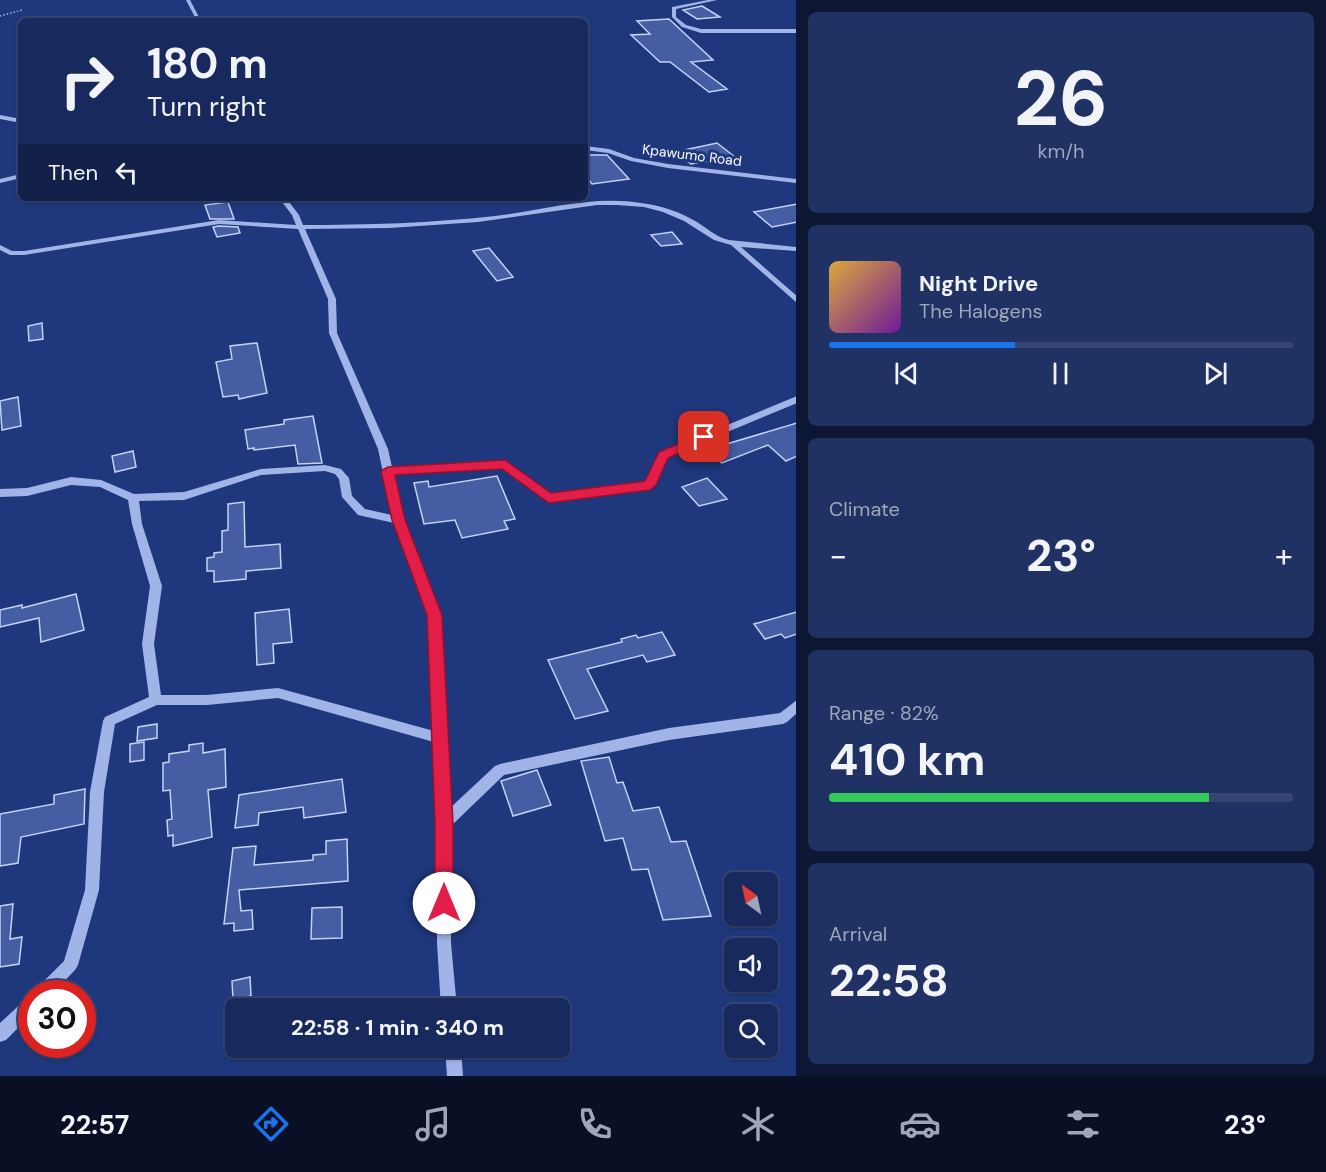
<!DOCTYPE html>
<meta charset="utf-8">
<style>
:root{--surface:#17295d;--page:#203163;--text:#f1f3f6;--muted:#9ea6bc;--line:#364572;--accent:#1a73e8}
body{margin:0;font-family:"DM Sans",sans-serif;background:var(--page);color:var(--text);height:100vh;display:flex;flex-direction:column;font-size:22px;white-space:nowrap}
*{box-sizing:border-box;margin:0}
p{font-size:20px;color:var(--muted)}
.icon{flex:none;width:33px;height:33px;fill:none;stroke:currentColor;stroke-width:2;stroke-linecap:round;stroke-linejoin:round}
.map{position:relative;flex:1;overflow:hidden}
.sheet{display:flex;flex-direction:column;gap:12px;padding:12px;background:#0d1733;width:530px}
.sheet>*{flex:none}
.banner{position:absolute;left:18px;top:18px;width:570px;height:183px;border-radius:9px;box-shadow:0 2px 4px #0004,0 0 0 2px var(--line);background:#17295d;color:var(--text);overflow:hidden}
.needle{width:39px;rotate:327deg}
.controls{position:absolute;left:724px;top:872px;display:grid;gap:12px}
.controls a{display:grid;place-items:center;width:54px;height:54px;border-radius:9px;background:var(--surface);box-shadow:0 2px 4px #0004,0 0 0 2px var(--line);font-size:30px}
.speed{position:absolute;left:18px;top:980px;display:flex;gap:12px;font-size:30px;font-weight:700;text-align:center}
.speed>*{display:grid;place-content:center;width:78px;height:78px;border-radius:50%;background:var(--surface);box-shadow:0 2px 4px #0004,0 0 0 2px var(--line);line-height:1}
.speed .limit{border:9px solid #d22;background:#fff;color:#111}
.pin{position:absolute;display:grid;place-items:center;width:51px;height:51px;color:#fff;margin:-26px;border-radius:12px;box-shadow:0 3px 9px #0006}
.me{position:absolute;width:66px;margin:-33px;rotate:0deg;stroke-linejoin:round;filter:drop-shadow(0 0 4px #0008)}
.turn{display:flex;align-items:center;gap:21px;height:126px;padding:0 30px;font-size:27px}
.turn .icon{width:78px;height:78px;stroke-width:2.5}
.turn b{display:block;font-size:42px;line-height:51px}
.then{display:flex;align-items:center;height:57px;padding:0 30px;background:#0003;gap:12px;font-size:22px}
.big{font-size:45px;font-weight:700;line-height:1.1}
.sheet .tile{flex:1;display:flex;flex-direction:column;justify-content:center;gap:9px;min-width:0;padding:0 21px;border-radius:9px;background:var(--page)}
.sheet .dial{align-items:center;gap:0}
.dial b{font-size:78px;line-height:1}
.song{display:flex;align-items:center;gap:18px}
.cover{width:72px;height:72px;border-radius:9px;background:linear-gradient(135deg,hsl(40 70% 55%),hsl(280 70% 35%))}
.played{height:6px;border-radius:3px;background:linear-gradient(90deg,var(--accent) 40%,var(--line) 40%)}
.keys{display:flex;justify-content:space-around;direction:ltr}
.heat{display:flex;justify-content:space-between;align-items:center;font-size:33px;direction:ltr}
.charge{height:9px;border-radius:4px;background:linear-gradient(90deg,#34c759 82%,var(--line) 0)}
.trip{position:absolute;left:225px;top:998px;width:345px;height:60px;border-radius:9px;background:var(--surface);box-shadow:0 2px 4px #0004,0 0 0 2px var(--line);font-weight:700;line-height:60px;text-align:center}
.tab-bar{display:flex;height:96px;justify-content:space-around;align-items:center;background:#091025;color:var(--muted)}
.tab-bar .icon{width:42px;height:42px}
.tab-bar .current{color:var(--accent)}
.tab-bar b{font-size:27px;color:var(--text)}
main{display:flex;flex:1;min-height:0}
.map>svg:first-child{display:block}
</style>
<main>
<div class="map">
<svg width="797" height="1076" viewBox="0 0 797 1076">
<rect width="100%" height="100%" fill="#1f377c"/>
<path fill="#445da3" stroke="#c5d2f5" stroke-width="1.5" d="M 702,6 L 720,17 L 697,19 L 683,10 Z
M 669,19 L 713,60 L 691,62 L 727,89 L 709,92 L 670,62 L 660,62 L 631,35 L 650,34 L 637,21 Z
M 717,143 L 735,157 L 691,164 L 675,152 Z
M 585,155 L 607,155 L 629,179 L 592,184 L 585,175 Z
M 228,202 L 234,219 L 210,219 L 205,205 Z
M 797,204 L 797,222 L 772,227 L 754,212 Z
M 219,226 L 238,227 L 240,233 L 217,237 L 213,227 Z
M 672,232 L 682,244 L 661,246 L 651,235 Z
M 489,248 L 513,277 L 497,281 L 473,251 Z
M 42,323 L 43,339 L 29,341 L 28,326 Z
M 257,343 L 267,393 L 239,399 L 238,395 L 223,397 L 216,362 L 232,359 L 230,346 Z
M 18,397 L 21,426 L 2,430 L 0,401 Z
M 313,416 L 322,463 L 298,464 L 295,445 L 254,450 L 254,448 L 248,449 L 245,430 L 284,424 L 284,420 Z
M 797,423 L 797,456 L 786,461 L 768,445 L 722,463 L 710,452 L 720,446 Z
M 133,451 L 136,467 L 115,472 L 112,456 Z
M 497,476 L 515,519 L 504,521 L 508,529 L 462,538 L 455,520 L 424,524 L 414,483 L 428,481 L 429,487 Z
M 707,478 L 727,499 L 699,506 L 682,487 Z
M 244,502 L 245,547 L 280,544 L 281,568 L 246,571 L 246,579 L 214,582 L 214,571 L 207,571 L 207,558 L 214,557 L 214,553 L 222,552 L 222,531 L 228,530 L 228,504 Z
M 76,594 L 84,630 L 41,642 L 39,618 L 0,627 L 0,610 L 22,605 L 22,608 Z
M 289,609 L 292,642 L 273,644 L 274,663 L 257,665 L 255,613 Z
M 797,612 L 797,634 L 785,638 L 781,634 L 765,639 L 754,624 Z
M 662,632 L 675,655 L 647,662 L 643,655 L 587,669 L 608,711 L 575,719 L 548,660 L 622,642 L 621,639 L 636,635 L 638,638 Z
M 157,724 L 157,738 L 137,741 L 138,727 Z
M 144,742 L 144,760 L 130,762 L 130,744 Z
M 203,743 L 203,753 L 225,749 L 226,787 L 208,790 L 212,837 L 173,846 L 173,835 L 168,836 L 167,820 L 172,819 L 170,790 L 163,791 L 163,763 L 169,762 L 169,754 L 189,751 L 189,745 Z
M 609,757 L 617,783 L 623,782 L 633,811 L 659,807 L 671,842 L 686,841 L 711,916 L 663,920 L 648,869 L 632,870 L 623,838 L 605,841 L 581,761 Z
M 537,770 L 551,805 L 513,816 L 501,781 Z
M 342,779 L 346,812 L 304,818 L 303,807 L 259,813 L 258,825 L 235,828 L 239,795 Z
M 85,789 L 84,824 L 21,837 L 18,863 L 0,866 L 0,814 L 54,804 L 54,795 Z
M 347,839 L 348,881 L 239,890 L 241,911 L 252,910 L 253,929 L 234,931 L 234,923 L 224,924 L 233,848 L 256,846 L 254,865 L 313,860 L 313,855 L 326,854 L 326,841 Z
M 13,904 L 10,939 L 22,937 L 19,964 L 0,967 L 0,906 Z
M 342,907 L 342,938 L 311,939 L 312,908 Z
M 250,977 L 251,996 L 233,999 L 232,981 Z"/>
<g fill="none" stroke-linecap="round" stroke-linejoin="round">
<path stroke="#a1b4e7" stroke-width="1.5" stroke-dasharray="1.5 2" stroke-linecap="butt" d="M 0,16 L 22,10"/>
<path fill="#a1b4e7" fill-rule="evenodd" d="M 186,0 L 190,0 L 201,21 L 197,21 Z
M 708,0 L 717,0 L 676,9 L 676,17 L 686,25 L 701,29 L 797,29 L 797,33 L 701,33 L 682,27 L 672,17 L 672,7 Z
M 0,115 L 21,119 L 21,123 L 0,119 Z
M 585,146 L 609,149 L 634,158 L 668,164 L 797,179 L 797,183 L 668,168 L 631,161 L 608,153 L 585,150 Z
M 21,174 L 21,178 L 0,183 L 0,179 Z
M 279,198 L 286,198 L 299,215 L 303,225 C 367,225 432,223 495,216 C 544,210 592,195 641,203 C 660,205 680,212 697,222 C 708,229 716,237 729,240 L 797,247 L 797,251 L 741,247 L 797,296 L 797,303 L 731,245 L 714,240 L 684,221 L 663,212 L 644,207 L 617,205 L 597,205 L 478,222 L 389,228 L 305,229 L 336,299 L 337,333 L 388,449 L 392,467 L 505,461 L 551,494 L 645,482 L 660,453 L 797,396 L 797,403 L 667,457 L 654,485 L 649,489 L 549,502 L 503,468 L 393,474 L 403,520 L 441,615 L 450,808 L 495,766 L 500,764 L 669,728 L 780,713 L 797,700 L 797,713 L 787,722 L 783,724 L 669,740 L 504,775 L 451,826 L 451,943 L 457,1008 L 441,1008 L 437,943 L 437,823 L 434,742 L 278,698 L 207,705 L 157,705 L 115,724 L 104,792 L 99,890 L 78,965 L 75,970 L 53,993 L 34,993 L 37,988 L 64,961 L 85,890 L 90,792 L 103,721 L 105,717 L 149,697 L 142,644 L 150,586 L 132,524 L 128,500 L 100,487 L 71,485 L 27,496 L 0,497 L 0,489 L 27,488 L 71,477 L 101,480 L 134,494 L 184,492 L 261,469 L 325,465 L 341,469 L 349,478 L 352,496 L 365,509 L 392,515 L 378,449 L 329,333 L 328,299 L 298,229 L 219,224 L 24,255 L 10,255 L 0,250 L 0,245 L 12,251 L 24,251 L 219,220 L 296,225 L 292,215 ZM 325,471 L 335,474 L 339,479 L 342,497 L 358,515 L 394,523 L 429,615 L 434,731 L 278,688 L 207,695 L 161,695 L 154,644 L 162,586 L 142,524 L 139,501 L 184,500 L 261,475 Z
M 32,995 L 32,1014 L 6,1040 L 0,1042 L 0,1023 L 27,998 Z
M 445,1047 L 461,1047 L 463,1076 L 447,1076 Z"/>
</g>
<path fill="#e11d48" stroke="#92132f" stroke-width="1.5" d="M 704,433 L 708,434 L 708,440 L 668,458 L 656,485 L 650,490 L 549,503 L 502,469 L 395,475 L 405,520 L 442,615 L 453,823 L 453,903 L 451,910 L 444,912 L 437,910 L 435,903 L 435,823 L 427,615 L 392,520 L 381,471 L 388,467 L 505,460 L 551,493 L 645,481 L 659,452 Z"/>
<g text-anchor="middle" stroke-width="6" stroke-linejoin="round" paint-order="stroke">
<g font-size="14" fill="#fff" stroke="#1f377c">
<text transform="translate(692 155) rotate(7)" y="5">Kpawumo Road</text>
</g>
</g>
</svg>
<div class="controls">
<a><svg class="needle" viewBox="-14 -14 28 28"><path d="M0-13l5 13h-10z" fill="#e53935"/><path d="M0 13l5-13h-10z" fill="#9ea6bc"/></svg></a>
<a><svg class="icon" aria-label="sound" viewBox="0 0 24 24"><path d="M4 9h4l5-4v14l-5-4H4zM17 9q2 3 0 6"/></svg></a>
<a><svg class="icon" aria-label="search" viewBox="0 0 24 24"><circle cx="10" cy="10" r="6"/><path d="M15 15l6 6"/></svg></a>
</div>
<div class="speed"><div class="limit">30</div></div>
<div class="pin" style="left:704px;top:437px;background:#d93025"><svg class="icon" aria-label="arrive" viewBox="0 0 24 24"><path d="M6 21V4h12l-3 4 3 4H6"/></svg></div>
<svg class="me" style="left:444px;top:903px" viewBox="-20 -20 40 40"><circle r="19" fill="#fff"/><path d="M0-13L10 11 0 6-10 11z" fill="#e11d48"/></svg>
<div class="trip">22:58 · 1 min · 340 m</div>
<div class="banner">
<div class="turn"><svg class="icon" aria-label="right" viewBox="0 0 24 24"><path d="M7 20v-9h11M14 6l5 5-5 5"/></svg><div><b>180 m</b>Turn right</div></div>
<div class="then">Then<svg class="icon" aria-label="left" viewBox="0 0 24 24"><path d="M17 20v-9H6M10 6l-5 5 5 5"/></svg></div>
</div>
</div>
<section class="sheet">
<div class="tile dial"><b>26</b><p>km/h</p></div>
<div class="tile">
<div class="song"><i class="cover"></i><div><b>Night Drive</b><p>The Halogens</p></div></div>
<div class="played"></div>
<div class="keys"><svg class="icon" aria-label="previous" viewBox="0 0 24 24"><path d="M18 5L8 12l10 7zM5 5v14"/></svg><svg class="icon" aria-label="pause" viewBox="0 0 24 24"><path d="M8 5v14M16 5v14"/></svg><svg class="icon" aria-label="next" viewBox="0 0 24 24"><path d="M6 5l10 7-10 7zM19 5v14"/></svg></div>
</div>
<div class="tile"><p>Climate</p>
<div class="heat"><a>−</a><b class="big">23°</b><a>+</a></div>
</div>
<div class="tile"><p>Range · 82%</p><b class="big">410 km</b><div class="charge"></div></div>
<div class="tile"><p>Arrival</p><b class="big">22:58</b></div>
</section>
</main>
<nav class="tab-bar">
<b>22:57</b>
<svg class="icon current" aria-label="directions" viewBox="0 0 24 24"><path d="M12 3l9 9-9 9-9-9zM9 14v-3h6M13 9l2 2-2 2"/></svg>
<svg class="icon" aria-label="music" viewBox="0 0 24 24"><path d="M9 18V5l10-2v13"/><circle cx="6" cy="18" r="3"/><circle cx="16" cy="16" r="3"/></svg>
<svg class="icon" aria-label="phone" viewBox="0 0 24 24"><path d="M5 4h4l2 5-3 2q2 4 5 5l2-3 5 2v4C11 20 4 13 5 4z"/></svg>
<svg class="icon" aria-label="climate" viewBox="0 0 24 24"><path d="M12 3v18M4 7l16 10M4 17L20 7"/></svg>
<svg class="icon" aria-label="car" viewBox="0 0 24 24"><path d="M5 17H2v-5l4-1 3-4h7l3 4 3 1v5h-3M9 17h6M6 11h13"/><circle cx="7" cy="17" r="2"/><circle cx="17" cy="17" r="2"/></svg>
<svg class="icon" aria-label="filters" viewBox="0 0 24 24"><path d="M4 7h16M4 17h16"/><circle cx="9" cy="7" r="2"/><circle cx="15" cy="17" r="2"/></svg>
<b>23°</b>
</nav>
